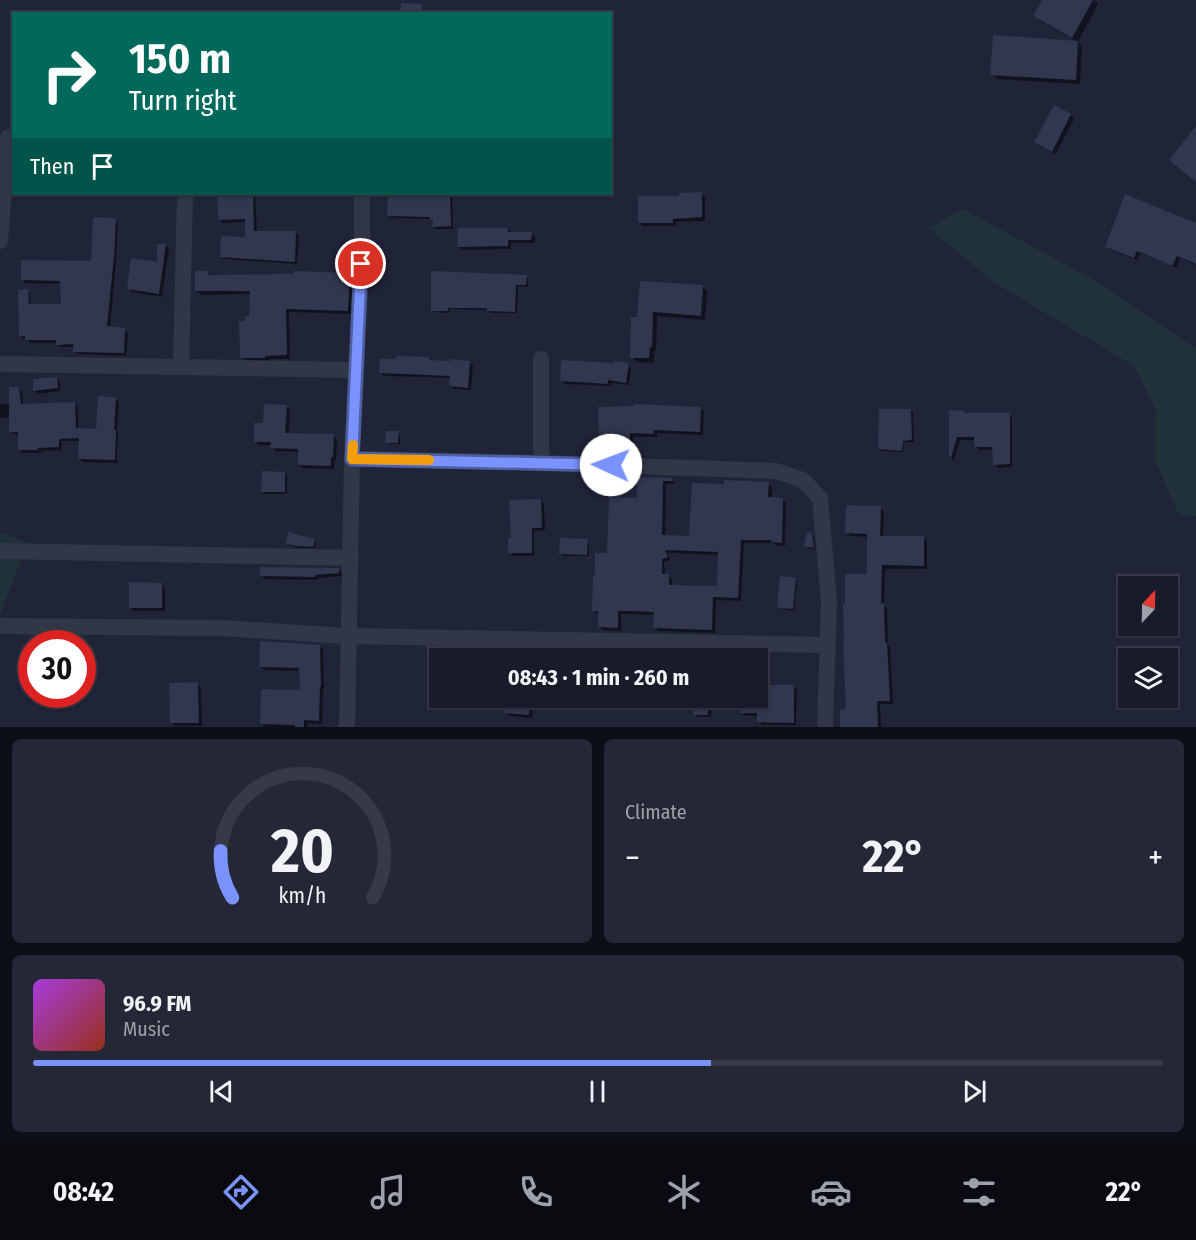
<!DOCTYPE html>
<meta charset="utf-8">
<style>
:root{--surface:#171b2a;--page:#242836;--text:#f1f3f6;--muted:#9ea1a8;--line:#363947;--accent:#7a92fc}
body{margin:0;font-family:"Fira Sans Condensed",sans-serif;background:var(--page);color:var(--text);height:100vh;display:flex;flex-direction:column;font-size:22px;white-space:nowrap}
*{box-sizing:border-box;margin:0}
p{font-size:20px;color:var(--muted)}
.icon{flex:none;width:33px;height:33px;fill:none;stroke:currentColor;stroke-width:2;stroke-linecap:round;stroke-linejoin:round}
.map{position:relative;height:727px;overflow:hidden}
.details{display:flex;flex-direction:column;gap:12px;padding:12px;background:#0d0f17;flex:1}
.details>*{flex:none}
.top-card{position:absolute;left:12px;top:12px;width:600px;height:183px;border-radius:0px;box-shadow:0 2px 4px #0004,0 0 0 2px var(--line);background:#00695c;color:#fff;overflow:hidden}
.needle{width:39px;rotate:22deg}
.fabs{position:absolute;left:1118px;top:576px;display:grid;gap:12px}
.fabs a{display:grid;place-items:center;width:60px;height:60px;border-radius:0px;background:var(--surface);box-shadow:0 2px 4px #0004,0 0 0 2px var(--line);font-size:30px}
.speed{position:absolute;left:18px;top:630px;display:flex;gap:12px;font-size:30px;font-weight:700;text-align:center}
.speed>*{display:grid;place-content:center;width:78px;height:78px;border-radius:50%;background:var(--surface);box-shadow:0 2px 4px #0004,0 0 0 2px var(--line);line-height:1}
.speed .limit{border:9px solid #d22;background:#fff;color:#111}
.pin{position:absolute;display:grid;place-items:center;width:51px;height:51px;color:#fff;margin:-26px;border:3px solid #fff;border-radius:50%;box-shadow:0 2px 6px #0007}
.me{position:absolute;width:66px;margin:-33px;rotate:272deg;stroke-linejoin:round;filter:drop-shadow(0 0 4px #0008)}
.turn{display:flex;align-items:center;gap:21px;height:126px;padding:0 18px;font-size:27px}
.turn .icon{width:78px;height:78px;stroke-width:2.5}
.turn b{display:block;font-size:42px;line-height:51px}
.then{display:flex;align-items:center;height:57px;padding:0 18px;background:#0003;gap:12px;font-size:22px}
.big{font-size:45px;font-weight:700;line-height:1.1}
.details .widget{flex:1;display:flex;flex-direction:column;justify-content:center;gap:9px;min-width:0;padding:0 21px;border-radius:9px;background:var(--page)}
.details .dial{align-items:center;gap:0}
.dial svg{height:156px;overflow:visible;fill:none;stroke:var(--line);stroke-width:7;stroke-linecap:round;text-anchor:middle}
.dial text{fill:var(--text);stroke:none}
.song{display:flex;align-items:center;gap:18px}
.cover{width:72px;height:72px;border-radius:9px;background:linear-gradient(135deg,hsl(280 70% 55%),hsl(10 70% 35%))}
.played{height:6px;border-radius:3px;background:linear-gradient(90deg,var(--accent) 60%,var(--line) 60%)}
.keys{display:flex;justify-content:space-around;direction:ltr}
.heat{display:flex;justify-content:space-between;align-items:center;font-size:33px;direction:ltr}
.details .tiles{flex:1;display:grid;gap:12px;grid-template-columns:1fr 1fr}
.widget:last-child{grid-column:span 2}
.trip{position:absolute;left:429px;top:648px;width:339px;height:60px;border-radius:0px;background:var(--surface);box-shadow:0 2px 4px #0004,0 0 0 2px var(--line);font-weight:700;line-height:60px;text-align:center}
.dock{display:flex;height:96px;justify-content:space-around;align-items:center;background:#090b11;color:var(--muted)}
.dock .icon{width:42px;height:42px}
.dock .active{color:var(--accent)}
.dock b{font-size:27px;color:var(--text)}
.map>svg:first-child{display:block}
</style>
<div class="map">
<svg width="1196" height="727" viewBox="0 0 1196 727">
<rect width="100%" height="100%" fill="#1f2438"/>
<path fill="#213139" d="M 963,209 L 1098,282 L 1196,349 L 1196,516 L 1179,515 L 1156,463 L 1156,411 L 1134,366 L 995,283 L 928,228 Z
M 0,532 L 28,543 L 0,614 Z"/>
<path fill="#0007" fill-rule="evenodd" d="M 1043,0 L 1094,0 L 1098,4 L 1078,42 L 1040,21 L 1034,16 Z
M 1078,42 L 1082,47 L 1080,84 L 997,79 L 992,74 Z
M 1054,107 L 1071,116 L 1074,119 L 1056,154 L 1040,146 L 1036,142 Z
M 219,194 L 255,194 L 257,232 L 296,233 L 299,236 L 297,264 L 224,259 L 221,256 L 246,239 L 247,222 L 223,223 L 220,220 Z
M 431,194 L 452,194 L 453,229 L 436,229 L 434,227 L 434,222 L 430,219 L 392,218 L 389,216 L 431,196 Z
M 701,194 L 705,197 L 705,221 L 676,222 L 676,226 L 643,226 L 639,223 L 681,197 Z
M 115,220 L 118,223 L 116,261 L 110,328 L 124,329 L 128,333 L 126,356 L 78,354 L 75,351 L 74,347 L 60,347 L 57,343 L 30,343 L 27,339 L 24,339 L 21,335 L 27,291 L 30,294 L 31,306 L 62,306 L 62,284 L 26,283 L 22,280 L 92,263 Z
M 508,229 L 512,233 L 531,233 L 535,237 L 535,243 L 511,243 L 511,249 L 462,250 L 458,247 Z
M 166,245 L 169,249 L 162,297 L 132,292 L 128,288 L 158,264 Z
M 1196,246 L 1196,265 L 1180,258 L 1176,268 L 1140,253 L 1137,260 L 1111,250 L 1107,247 Z
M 207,272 L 211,277 L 350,274 L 354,278 L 352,314 L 289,312 L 290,359 L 269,359 L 269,361 L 246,361 L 242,357 L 246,322 L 251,318 L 251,294 L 201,295 L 197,291 Z
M 526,277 L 528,279 L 528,287 L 518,286 L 517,313 L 491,313 L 488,310 L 450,309 L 449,313 L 434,312 L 432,310 Z
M 702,286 L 707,291 L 705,320 L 657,316 L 656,351 L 654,351 L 654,363 L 637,362 L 632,357 L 639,318 Z
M 428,359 L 431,362 L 469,362 L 473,365 L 471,390 L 454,389 L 450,386 L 451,378 L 384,376 L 381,373 Z
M 628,365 L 631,368 L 629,385 L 611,383 L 611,386 L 565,384 L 562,381 Z
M 56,379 L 60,382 L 60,391 L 38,394 L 35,391 Z
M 19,389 L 22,392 L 23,405 L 75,404 L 78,407 L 78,430 L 97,431 L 116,399 L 119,402 L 117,433 L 118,434 L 117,463 L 83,462 L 80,459 L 80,441 L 61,441 L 62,450 L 41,451 L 41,453 L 22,453 L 19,449 L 19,435 L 14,434 L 11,431 L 11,418 L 0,417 L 0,404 L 11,405 Z
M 286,406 L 290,410 L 289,435 L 333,436 L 337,440 L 336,460 L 334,460 L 334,469 L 303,468 L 299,465 L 299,452 L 276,451 L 272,445 L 259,445 L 255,441 L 265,425 Z
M 700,408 L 704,412 L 703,435 L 657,433 L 657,437 L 633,437 L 633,444 L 604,444 L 600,441 Z
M 911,410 L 913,412 L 914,442 L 904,442 L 903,452 L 881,451 L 879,449 Z
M 964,412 L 967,415 L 1009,414 L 1012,418 L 1012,467 L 998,468 L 995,464 L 994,450 L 979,450 L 976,447 L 976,440 L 960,440 L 954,460 L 950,456 Z
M 398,433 L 400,435 L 400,444 L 389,444 L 387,442 Z
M 284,473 L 287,476 L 287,494 L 265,494 L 263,492 Z
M 671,479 L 675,484 L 666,484 L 665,537 L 691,538 L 769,484 L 772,488 L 772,498 L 782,500 L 786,503 L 785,546 L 776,545 L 774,543 L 744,543 L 741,601 L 716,600 L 715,633 L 658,631 L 655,627 L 655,615 L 621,614 L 621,631 L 603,630 L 599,626 L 600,614 L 597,614 L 593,610 L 597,576 L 638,500 L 639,484 L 635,480 ZM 668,553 L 720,555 L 718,588 L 672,586 L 672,579 L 668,575 L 665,575 L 664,562 L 670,560 Z
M 540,500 L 544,504 L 545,530 L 534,531 L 534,556 L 513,556 L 510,552 L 512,539 Z
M 880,508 L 884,511 L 883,537 L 924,538 L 927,542 L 927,569 L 885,569 L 884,606 L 887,608 L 888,645 L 890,647 L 893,704 L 880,704 L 881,727 L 841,727 L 848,711 L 868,576 L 869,537 L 850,536 L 847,532 Z
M 812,534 L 814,537 L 815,550 L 808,548 L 806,546 Z
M 314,540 L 316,542 L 315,548 L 300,548 L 289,545 L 287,543 Z
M 587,540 L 589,543 L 589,556 L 563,556 L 561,554 Z
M 339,570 L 342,573 L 342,576 L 318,578 L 318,580 L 265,579 L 262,576 Z
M 795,579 L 797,582 L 794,611 L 781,609 L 778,607 Z
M 161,584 L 165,588 L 165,611 L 134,611 L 130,607 Z
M 319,646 L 323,650 L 324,690 L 323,690 L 322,724 L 307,723 L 307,727 L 265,727 L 262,724 L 301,691 L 301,671 L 264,670 L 261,667 Z
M 581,652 L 584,656 L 585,658 L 556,658 L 556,654 Z
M 742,655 L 754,656 L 757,658 L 742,658 Z
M 197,684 L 201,687 L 202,726 L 175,726 L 171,723 Z
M 758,687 L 794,687 L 797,690 L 796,725 L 762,725 L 759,721 L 759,716 L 745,716 L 742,712 L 742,709 L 711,709 L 711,717 L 698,717 L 694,714 L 695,698 L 758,698 Z
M 506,698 L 533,698 L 532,718 L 509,716 L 505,712 Z
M 559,698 L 588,698 L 588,708 L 563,709 L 560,706 Z"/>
<path fill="#31374f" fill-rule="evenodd" d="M 1042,0 L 1093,0 L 1072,38 L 1033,16 Z
M 401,3 L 422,4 L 421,14 L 400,14 Z
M 993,35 L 1078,41 L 1076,80 L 990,75 Z
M 1054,105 L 1071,114 L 1052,152 L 1034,142 Z
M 1196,126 L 1196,182 L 1169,160 Z
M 702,192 L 702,217 L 673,219 L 673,223 L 638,223 L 638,196 L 679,196 L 679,193 Z
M 217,194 L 253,194 L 254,231 L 296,231 L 295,262 L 220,257 L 221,236 L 245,237 L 245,219 L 218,220 Z
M 388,194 L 450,194 L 451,226 L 432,227 L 433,220 L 430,220 L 430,217 L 387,216 Z
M 1125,194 L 1196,223 L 1196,264 L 1177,256 L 1172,266 L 1137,251 L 1134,258 L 1105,247 Z
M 93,217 L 116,218 L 114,257 L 107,326 L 125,328 L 124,353 L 73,352 L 73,344 L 56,345 L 56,340 L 25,340 L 25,336 L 19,336 L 18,290 L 28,289 L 29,304 L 61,304 L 60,281 L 21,280 L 21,260 L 91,261 Z
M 458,228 L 508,228 L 508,232 L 532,232 L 531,240 L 508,240 L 508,246 L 457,247 Z
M 157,244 L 166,244 L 159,294 L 127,289 L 131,258 L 157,262 Z
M 195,271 L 208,271 L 208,275 L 294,274 L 294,271 L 350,273 L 348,311 L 286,309 L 287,355 L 265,356 L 265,358 L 240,358 L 239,321 L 245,321 L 245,316 L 249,316 L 250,291 L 195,291 Z
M 431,271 L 527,275 L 526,285 L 516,285 L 515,312 L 487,311 L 487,308 L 448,308 L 448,311 L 431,311 Z
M 640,281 L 703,285 L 701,316 L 653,312 L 652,347 L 650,347 L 649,358 L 630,358 L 631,317 L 637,317 Z
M 397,356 L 429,357 L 429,360 L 450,361 L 451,359 L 470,361 L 468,388 L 449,386 L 450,376 L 379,373 L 380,359 L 396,359 Z
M 561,360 L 614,363 L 614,361 L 629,363 L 626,383 L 608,380 L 608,384 L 560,381 Z
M 57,377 L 58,388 L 33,391 L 33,379 Z
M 9,387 L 19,387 L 21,404 L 75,402 L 76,428 L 96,429 L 98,396 L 116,398 L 114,430 L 116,430 L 115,460 L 78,459 L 79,438 L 59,439 L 59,447 L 38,448 L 38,450 L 18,450 L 18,432 L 9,432 Z
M 264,404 L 287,405 L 285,433 L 334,434 L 333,457 L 331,457 L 331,466 L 298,465 L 298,449 L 270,448 L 271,442 L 254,442 L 254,423 L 263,423 Z
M 634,404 L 701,407 L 700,432 L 654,430 L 654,434 L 630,433 L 630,441 L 599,441 L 598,407 L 634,406 Z
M 879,409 L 911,409 L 912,440 L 903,441 L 902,451 L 878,449 Z
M 949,410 L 965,411 L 965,413 L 1010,413 L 1010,464 L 993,465 L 992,447 L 974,447 L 974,437 L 957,437 L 951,457 L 949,457 Z
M 386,431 L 399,431 L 398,443 L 385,443 Z
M 262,471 L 285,472 L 285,492 L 261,492 Z
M 633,477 L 672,478 L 672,481 L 663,481 L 662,535 L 689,536 L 692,483 L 724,484 L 724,480 L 769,482 L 768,497 L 783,498 L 782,543 L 771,542 L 771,540 L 741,540 L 738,598 L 713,597 L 712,630 L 653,628 L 654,612 L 628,611 L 618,611 L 618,628 L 598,627 L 598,611 L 592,611 L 593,575 L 595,575 L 595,553 L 607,553 L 609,497 L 637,498 L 637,481 L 633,481 ZM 665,550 L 718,552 L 717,586 L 669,585 L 669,574 L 662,574 L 662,559 L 668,557 Z
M 541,499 L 542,528 L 532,528 L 532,553 L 508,553 L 508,538 L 511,538 L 509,500 Z
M 846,505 L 881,506 L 880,536 L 924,536 L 924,566 L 882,565 L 881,603 L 884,603 L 885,642 L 887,642 L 890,701 L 877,701 L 878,727 L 840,727 L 840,710 L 846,709 L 843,643 L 844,643 L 843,604 L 845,604 L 845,574 L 867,574 L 867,534 L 845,533 Z
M 288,532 L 315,539 L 313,547 L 297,546 L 286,544 Z
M 807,532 L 812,533 L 814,548 L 804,546 Z
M 560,538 L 588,539 L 587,555 L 559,554 Z
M 260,567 L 339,568 L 339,573 L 315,575 L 315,577 L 260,576 Z
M 780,576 L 796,578 L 793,609 L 777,608 Z
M 129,582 L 162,583 L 162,608 L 129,608 Z
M 260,641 L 320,645 L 321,686 L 320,687 L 319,721 L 304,720 L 304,727 L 295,727 L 295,725 L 260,724 L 261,689 L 300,690 L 299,668 L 259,667 Z
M 198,682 L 199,723 L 170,723 L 169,683 Z
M 773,685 L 794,685 L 794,723 L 757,722 L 757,713 L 740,713 L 740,706 L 708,706 L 708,715 L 693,715 L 693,698 L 760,698 L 760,686 Z
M 505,698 L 530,698 L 529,715 L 504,713 Z"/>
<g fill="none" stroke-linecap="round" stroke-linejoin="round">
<path stroke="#323748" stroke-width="16" d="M 0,241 L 8,137
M 0,364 L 355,370
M 181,367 L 185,194
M 352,459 L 513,462 L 776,471 L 803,480 L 820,498 L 829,602 L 825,727
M 541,463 L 541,359
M 0,551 L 350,558
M 0,626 L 221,628 L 347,636 L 827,645
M 347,727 L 352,459 L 362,245 L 362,194"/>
</g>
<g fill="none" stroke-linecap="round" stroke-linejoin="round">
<g stroke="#4f5fa4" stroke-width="15">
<path id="route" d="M 361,264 L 352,459 L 611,465"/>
</g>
<use href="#route" stroke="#7a92fc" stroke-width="10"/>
<path stroke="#f59e0b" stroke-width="10" d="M 353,445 L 352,459 L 429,460"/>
</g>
</svg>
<div class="fabs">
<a><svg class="needle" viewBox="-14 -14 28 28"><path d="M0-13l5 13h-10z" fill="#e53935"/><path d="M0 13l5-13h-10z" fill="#9ea1a8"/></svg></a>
<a><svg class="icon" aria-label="layers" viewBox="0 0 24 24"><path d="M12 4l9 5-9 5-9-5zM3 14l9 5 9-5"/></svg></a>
</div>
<div class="speed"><div class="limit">30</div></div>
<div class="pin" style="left:361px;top:264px;background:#d93025"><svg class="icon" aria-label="arrive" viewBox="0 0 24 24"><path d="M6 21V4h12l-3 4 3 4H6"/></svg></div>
<svg class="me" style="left:611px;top:465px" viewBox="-20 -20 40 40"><circle r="19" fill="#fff"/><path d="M0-13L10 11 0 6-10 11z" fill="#7a92fc"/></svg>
<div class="trip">08:43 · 1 min · 260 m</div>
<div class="top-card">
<div class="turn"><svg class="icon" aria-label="right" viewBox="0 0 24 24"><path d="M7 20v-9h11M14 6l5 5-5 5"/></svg><div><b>150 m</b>Turn right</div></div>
<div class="then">Then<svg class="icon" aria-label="arrive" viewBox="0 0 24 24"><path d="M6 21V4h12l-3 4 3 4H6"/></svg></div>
</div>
</div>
<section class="details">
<div class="tiles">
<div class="widget dial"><svg viewBox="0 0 100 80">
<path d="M14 69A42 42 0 1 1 86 69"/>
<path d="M14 69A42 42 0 0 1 8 45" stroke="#7a92fc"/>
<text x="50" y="56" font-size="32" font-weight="700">20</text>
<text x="50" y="72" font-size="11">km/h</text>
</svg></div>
<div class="widget"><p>Climate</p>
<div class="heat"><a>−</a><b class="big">22°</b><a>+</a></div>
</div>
<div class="widget">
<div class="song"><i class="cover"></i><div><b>96.9 FM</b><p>Music</p></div></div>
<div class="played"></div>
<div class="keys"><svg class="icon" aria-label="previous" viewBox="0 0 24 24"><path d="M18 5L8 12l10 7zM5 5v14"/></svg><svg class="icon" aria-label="pause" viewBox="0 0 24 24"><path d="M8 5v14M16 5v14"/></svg><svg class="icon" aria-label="next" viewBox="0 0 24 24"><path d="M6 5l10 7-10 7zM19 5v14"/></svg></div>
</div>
</div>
</section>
<nav class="dock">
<b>08:42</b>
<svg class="icon active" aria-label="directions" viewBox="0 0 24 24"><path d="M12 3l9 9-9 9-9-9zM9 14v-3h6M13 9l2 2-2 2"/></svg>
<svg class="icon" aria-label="music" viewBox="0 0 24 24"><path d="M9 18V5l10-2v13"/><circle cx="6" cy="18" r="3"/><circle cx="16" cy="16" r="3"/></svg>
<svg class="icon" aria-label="phone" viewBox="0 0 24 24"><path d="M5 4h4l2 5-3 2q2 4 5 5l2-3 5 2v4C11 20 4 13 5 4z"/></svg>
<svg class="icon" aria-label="climate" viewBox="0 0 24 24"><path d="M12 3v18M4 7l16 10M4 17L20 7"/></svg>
<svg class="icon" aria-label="car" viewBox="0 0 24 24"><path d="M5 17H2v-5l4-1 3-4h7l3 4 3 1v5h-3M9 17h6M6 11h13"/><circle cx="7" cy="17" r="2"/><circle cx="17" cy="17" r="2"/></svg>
<svg class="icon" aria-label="filters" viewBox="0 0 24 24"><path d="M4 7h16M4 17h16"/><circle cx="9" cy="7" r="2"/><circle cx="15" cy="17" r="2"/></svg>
<b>22°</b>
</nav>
